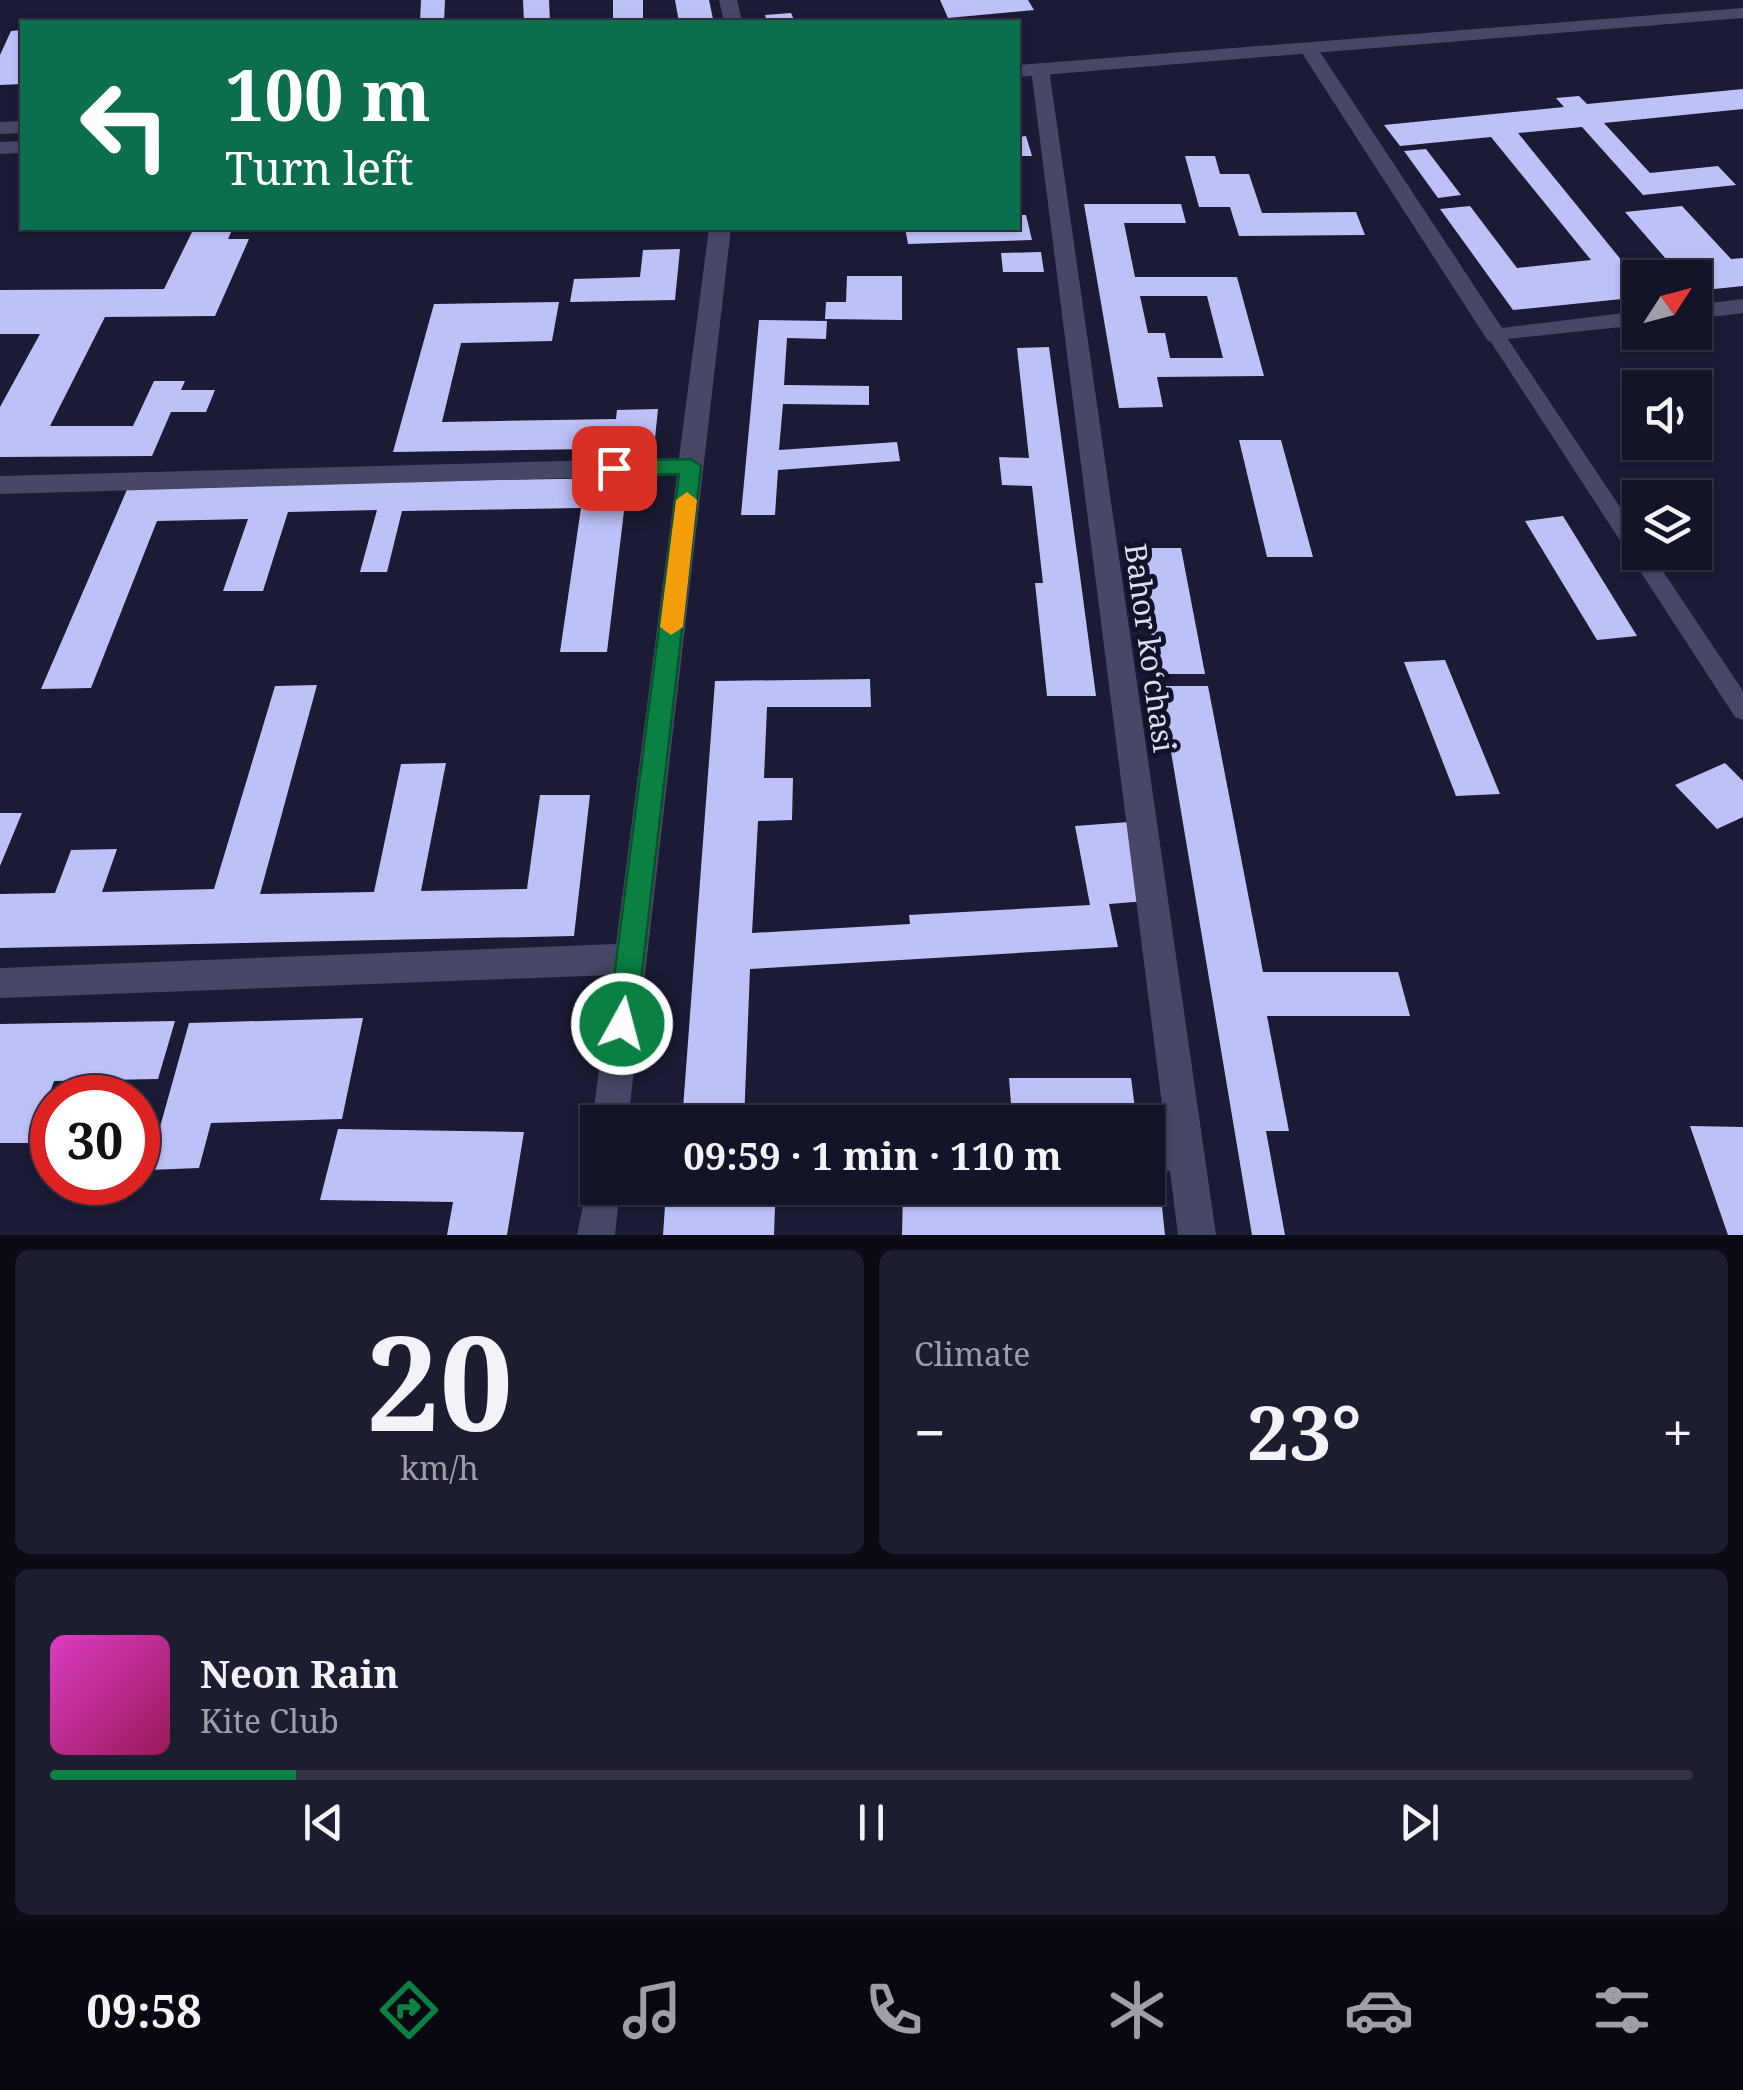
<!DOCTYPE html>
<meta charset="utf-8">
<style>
:root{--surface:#141428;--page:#1d1d30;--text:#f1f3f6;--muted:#9d9ea8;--line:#333345;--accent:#0b8043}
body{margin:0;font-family:"Noto Serif",serif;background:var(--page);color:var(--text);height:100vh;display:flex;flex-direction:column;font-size:38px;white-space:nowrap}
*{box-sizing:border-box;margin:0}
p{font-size:32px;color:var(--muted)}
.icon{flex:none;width:55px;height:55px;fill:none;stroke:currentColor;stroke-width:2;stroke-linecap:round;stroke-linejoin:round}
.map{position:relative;height:1235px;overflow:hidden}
.sheet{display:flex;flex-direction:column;gap:15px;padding:15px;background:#0b0b16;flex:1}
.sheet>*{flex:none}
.hud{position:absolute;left:20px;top:20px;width:1000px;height:210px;border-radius:0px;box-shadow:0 2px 8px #0004,0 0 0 2px var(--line);background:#0b6e4f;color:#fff;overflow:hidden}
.needle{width:65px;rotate:54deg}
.tools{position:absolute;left:1622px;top:260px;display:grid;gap:20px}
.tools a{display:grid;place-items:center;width:90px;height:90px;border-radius:0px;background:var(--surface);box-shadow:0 2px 8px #0004,0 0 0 2px var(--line);font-size:50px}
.speed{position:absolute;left:30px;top:1075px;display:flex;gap:20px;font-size:50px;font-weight:700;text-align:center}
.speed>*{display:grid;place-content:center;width:130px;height:130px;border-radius:50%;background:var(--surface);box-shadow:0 2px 8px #0004,0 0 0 2px var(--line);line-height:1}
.speed .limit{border:15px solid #d22;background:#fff;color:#111}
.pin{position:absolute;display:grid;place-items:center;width:85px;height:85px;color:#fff;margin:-42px;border-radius:20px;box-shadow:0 5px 15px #0006}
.me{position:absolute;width:110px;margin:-55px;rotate:7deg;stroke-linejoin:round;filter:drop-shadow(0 0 8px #0008)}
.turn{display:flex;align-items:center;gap:35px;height:210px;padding:0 40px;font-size:45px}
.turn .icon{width:130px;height:130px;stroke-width:2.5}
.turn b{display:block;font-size:70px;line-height:85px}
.big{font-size:75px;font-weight:700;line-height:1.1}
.sheet .widget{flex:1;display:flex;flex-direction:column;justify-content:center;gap:15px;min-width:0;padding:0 35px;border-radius:15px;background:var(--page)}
.sheet .dial{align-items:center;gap:0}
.dial b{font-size:130px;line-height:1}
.song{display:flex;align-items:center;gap:30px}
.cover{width:120px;height:120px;border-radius:15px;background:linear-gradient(135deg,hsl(310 70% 55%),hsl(330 70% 35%))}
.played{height:10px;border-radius:5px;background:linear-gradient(90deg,var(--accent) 15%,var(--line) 15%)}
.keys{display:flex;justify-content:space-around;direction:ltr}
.heat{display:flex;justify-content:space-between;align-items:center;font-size:55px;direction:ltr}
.sheet .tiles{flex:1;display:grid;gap:15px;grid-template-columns:1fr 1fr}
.widget:last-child{grid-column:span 2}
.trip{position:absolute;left:580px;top:1105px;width:585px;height:100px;border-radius:0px;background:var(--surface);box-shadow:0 2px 8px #0004,0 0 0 2px var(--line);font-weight:700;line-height:100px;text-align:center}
.tab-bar{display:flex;height:160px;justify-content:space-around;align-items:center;background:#080810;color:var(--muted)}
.tab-bar .icon{width:70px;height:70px}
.tab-bar .current{color:var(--accent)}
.tab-bar b{font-size:45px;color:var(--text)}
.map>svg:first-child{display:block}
</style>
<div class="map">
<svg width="1743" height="1235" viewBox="0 0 1743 1235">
<rect width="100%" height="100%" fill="#1b1b35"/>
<path fill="#bec1f8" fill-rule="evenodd" d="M 421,0 L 445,0 L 444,22 L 420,22 Z
M 523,0 L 549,0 L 550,22 L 524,22 Z
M 613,0 L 643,0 L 643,21 L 613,22 Z
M 675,0 L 709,0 L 713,19 L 679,22 Z
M 940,0 L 1028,0 L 1034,10 L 948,18 Z
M 791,13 L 795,22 L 767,22 L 765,15 Z
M 22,30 L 22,84 L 0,85 L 0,55 L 11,31 Z
M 1743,89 L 1743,109 L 1604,123 L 1650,173 L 1718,166 L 1736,185 L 1643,195 L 1582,127 L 1518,133 L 1631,272 L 1673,267 L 1625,212 L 1682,206 L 1731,259 L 1743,258 L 1743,286 L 1695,291 L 1695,278 L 1640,278 L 1640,297 L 1622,299 L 1513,310 L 1440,209 L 1470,206 L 1517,268 L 1591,260 L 1491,137 L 1400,146 L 1384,125 L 1564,107 L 1556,98 L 1579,96 L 1587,104 Z
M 1026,136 L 1032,156 L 1018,156 L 1018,137 Z
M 1426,149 L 1461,195 L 1438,198 L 1404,151 Z
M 1185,156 L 1215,156 L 1220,174 L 1249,174 L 1262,213 L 1356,212 L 1365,235 L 1239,236 L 1230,207 L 1199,207 Z
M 1084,204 L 1181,204 L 1186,223 L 1124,223 L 1135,277 L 1237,277 L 1264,376 L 1157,377 L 1163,407 L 1119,408 ZM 1140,296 L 1207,296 L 1223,358 L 1170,358 L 1165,333 L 1148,333 Z
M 1018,215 L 1026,215 L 1032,240 L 908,244 L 905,228 L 1018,228 Z
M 194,228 L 233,228 L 228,239 L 249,239 L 215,316 L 105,317 L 50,426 L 133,426 L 154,381 L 185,381 L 181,390 L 215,390 L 206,412 L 171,412 L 152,456 L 0,457 L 0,407 L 40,334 L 0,334 L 0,290 L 164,289 Z
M 680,249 L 675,300 L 570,302 L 574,279 L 640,277 L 643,250 Z
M 1041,252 L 1044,272 L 1003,272 L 1001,253 Z
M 847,276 L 902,276 L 902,320 L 825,319 L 826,302 L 846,302 Z
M 559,302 L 552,341 L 461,343 L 442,422 L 616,419 L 617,410 L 658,409 L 654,448 L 393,452 L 434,304 Z
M 759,320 L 827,321 L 826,339 L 787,338 L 784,385 L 869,386 L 869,405 L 783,404 L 779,450 L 897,442 L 900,461 L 778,470 L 775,515 L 741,515 Z
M 1049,347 L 1081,583 L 1096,696 L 1047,696 L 1035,583 L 1043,583 L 1032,486 L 1002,485 L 999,457 L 1029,458 L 1017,348 Z
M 1239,440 L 1281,440 L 1313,557 L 1267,557 Z
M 628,478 L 607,652 L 560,652 L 581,508 L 402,511 L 387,572 L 360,572 L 377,510 L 288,512 L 263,591 L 223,591 L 248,519 L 157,521 L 91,688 L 41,689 L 129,485 Z
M 1563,516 L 1637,636 L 1597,640 L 1525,521 Z
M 1137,548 L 1181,548 L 1205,674 L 1158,674 Z
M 1445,660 L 1500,794 L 1456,796 L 1404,662 Z
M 870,679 L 871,707 L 767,707 L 764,778 L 793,778 L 792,820 L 758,821 L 752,933 L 910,924 L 909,915 L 1090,905 L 1075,826 L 1129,822 L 1146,901 L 1109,904 L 1118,947 L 750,969 L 744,1122 L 682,1122 L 715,681 Z
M 317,685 L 260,894 L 374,892 L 401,764 L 446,763 L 421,891 L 527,889 L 540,795 L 590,795 L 574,936 L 0,948 L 0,894 L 55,893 L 71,850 L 117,849 L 102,892 L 214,889 L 275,686 Z
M 1160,686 L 1208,686 L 1263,972 L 1398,972 L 1410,1016 L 1267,1016 L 1289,1131 L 1266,1131 L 1285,1235 L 1252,1235 Z
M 1725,763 L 1743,781 L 1743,817 L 1717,829 L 1675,785 Z
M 0,813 L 22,813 L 0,866 Z
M 363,1018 L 342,1119 L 211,1123 L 199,1168 L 148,1170 L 189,1023 Z
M 175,1021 L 158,1079 L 54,1081 L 32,1143 L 0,1143 L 0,1024 Z
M 1009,1078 L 1131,1078 L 1136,1116 L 1012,1116 Z
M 1690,1126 L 1743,1127 L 1743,1235 L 1728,1235 Z
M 338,1129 L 524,1132 L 507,1235 L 447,1235 L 453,1202 L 320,1200 Z
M 903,1188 L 1161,1197 L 1165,1235 L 902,1235 Z
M 665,1206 L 775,1206 L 774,1235 L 663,1235 Z"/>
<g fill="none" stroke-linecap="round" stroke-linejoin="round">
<path fill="#474866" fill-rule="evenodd" d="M 1496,330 L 1503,332 L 1640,537 L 1640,552 L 1650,552 L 1743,691 L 1743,720 L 1735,717 L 1487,336 Z"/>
<path fill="#474866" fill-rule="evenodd" d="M 719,0 L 737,0 L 742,22 L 724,22 Z
M 1300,43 L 1314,43 L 1502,328 L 1640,311 L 1640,325 L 1488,341 L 1298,47 Z
M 1040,63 L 1049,69 L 1216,1235 L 1178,1235 L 1170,1171 L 1148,1172 L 1148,1136 L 1166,1136 L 1031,69 Z
M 709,228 L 731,228 L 628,1122 L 598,1122 L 598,1134 L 592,1122 L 612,975 L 0,998 L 0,968 L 616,944 L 677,475 L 0,494 L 0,476 L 679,458 Z
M 1743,299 L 1743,313 L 1695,319 L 1695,305 Z
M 598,1172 L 598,1188 L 620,1188 L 615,1235 L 577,1235 L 589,1175 Z"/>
<path fill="#474866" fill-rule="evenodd" d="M 1743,8 L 1743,18 L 1018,77 L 1018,65 Z
M 22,121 L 22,133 L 0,134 L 0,122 Z
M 22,141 L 22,153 L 0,154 L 0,142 Z"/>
</g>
<path fill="#0b8043" stroke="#07532c" stroke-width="2.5" d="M 691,459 L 701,466 L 636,1024 L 632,1034 L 622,1038 L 612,1034 L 608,1024 L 679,474 L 614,476 L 604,468 L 614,461 Z"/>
<path fill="#f59e0b" d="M 687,492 L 697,500 L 683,627 L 671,635 L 660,627 L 676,500 Z"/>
<g text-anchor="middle" stroke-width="10" stroke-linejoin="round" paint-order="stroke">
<g font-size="30" fill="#dddef1" stroke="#12122b">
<text transform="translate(1149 648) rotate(82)" y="10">Bahor koʻchasi</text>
</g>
</g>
</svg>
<div class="tools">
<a><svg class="needle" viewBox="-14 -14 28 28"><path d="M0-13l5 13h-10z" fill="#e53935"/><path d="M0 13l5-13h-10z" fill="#9d9ea8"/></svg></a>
<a><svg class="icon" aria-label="sound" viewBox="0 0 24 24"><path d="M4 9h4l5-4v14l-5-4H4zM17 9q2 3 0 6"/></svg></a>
<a><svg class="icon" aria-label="layers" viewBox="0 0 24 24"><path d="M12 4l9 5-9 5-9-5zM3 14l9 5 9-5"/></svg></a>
</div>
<div class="speed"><div class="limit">30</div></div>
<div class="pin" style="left:614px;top:468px;background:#d93025"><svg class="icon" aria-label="arrive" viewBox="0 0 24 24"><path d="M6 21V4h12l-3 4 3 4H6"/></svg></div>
<svg class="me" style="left:622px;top:1024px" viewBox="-20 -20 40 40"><circle r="17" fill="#0b8043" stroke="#fff" stroke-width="3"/><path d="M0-11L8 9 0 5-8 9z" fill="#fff"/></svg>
<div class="trip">09:59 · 1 min · 110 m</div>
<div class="hud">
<div class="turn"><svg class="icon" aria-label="left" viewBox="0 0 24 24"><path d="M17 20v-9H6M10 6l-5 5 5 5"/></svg><div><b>100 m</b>Turn left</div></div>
</div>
</div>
<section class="sheet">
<div class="tiles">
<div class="widget dial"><b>20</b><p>km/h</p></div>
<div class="widget"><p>Climate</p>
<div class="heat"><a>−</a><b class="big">23°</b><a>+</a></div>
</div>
<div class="widget">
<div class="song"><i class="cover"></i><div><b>Neon Rain</b><p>Kite Club</p></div></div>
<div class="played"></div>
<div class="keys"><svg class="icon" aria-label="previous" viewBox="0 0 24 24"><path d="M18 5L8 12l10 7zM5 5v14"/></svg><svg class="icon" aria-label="pause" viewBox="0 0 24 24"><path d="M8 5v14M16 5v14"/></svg><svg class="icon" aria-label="next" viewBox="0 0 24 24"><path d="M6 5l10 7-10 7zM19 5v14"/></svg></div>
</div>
</div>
</section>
<nav class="tab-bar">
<b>09:58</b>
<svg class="icon current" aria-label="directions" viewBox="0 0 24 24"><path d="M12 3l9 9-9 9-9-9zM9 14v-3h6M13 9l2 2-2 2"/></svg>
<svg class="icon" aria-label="music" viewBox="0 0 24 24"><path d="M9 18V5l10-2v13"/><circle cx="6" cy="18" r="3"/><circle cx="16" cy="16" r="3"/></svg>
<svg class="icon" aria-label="phone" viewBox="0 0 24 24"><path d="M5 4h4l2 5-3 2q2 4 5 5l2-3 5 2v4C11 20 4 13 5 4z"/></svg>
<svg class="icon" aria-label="climate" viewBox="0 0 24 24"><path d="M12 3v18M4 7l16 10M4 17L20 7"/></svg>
<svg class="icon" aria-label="car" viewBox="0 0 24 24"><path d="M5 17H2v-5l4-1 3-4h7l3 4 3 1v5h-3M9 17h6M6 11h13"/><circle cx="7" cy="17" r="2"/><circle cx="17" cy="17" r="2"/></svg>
<svg class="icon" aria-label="filters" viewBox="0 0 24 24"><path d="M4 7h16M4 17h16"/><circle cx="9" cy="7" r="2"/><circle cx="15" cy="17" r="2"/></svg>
</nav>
